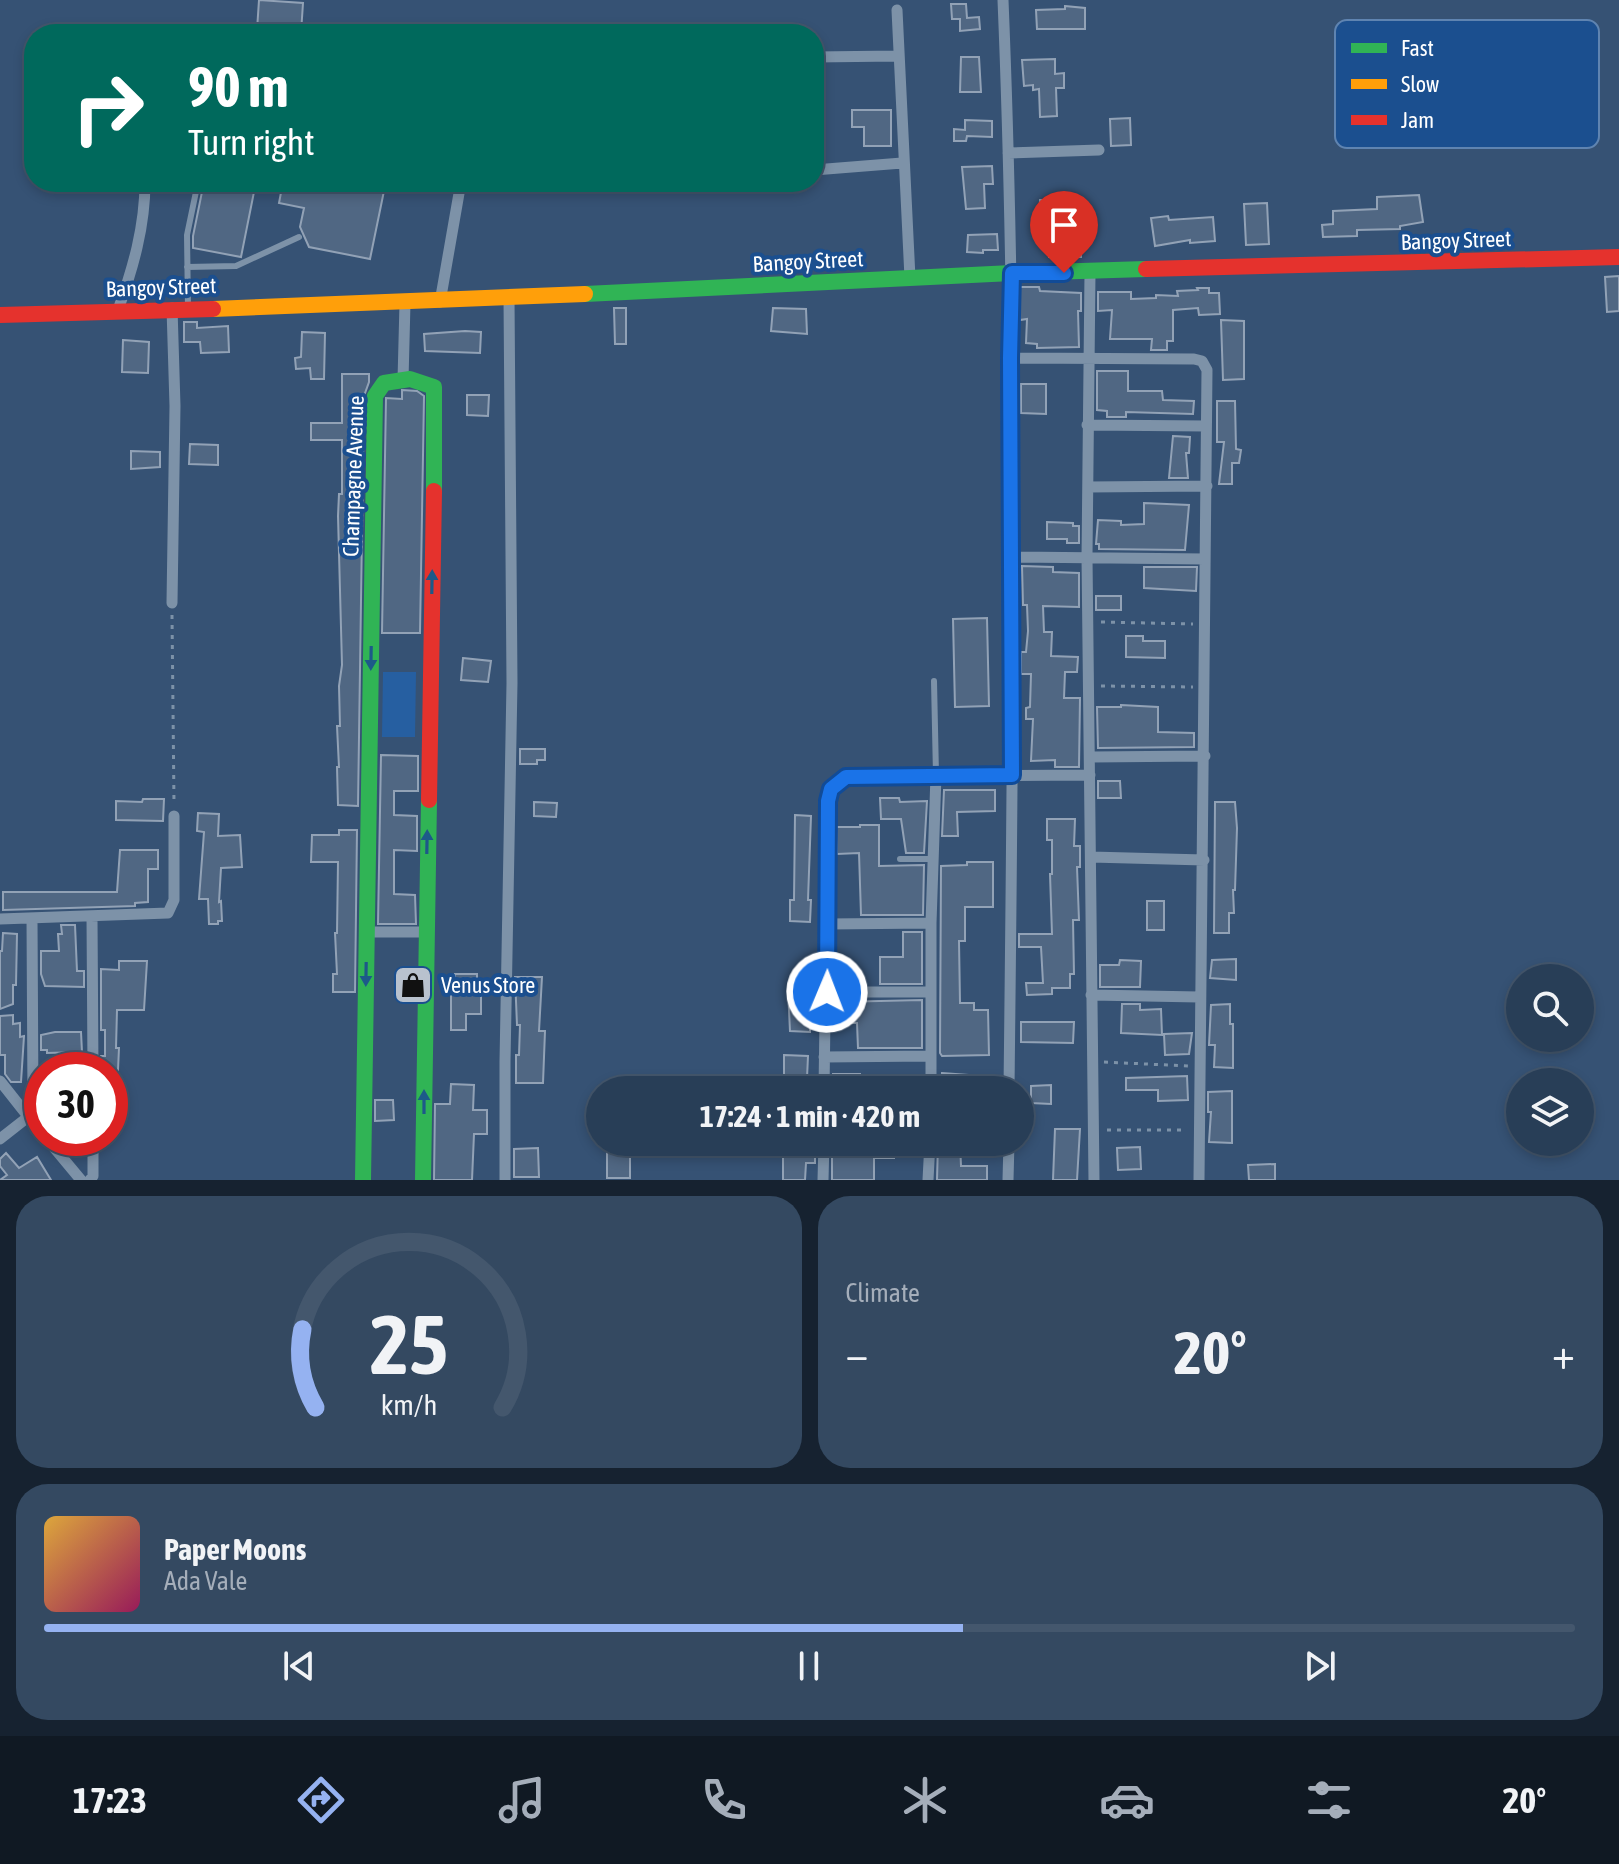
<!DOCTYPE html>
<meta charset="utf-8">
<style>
:root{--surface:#283e57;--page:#344961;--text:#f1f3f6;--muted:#a5aeba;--line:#44576d;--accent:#95b2f1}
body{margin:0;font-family:"Asap Condensed",sans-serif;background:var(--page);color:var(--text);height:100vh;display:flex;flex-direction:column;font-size:30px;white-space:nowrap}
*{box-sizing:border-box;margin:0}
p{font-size:26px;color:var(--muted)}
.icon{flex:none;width:44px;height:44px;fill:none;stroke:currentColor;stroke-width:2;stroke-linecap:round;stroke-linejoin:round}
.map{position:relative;height:1180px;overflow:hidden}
.side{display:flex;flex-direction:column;gap:16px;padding:16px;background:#162230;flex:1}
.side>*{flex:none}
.guide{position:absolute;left:24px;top:24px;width:800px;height:168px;border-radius:32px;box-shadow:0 4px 12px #0003,0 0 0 2px var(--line);background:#00695c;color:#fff;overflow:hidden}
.controls{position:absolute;left:1506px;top:964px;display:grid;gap:16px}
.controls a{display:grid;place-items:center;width:88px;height:88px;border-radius:50%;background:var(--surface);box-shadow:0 4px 12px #0003,0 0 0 2px var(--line);font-size:40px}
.speed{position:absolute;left:24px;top:1052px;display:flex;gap:16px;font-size:40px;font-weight:700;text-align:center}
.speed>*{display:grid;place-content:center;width:104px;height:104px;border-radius:50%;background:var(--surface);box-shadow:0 4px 12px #0003,0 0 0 2px var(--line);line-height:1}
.speed .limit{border:12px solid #d22;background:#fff;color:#111}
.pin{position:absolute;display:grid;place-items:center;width:68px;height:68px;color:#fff;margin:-82px -34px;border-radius:50% 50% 50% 0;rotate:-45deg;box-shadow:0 0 8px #0007}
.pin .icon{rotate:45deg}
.me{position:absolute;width:88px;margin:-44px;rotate:1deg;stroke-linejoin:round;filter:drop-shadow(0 0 6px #0008)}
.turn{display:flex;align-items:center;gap:28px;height:168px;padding:0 32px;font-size:36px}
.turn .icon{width:104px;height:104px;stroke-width:2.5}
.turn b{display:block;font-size:56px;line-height:68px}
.big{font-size:60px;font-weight:700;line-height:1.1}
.side .widget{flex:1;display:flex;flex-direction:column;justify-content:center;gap:12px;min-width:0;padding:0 28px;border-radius:32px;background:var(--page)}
.side .dial{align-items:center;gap:0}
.dial svg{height:208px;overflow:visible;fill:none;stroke:var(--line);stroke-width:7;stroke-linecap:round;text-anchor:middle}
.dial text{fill:var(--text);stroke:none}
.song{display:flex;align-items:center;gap:24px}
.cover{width:96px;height:96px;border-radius:12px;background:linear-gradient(135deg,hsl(40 70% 55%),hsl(330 70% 35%))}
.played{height:8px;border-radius:4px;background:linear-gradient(90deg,var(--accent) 60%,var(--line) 60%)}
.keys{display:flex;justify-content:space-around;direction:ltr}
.heat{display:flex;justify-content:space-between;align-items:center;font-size:44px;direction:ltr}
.side .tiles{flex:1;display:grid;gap:16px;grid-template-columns:1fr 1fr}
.widget:last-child{grid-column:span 2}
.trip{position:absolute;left:586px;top:1076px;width:448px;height:80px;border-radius:40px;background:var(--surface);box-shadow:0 4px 12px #0003,0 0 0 2px var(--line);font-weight:700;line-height:80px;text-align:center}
.tabs{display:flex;height:128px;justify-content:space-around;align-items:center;background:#101923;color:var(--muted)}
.tabs .icon{width:56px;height:56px}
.tabs .selected{color:var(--accent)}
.tabs b{font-size:36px;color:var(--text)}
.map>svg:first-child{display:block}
</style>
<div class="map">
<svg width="1619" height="1180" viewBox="0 0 1619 1180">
<rect width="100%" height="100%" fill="#365274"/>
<path fill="#265fa1" d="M 383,672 L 416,672 L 415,737 L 382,737 Z"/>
<path fill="#506783" stroke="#92a2b6" stroke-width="2" d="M 259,0 L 303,3 L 301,33 L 257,30 Z
M 951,4 L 966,4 L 967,18 L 979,17 L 980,29 L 960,31 L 960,19 L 952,19 Z
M 1065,6 L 1085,8 L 1085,29 L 1037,29 L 1036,10 L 1065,9 Z
M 961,57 L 979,57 L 981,92 L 960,92 Z
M 1055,59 L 1055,74 L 1064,73 L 1064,88 L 1056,88 L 1057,116 L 1040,117 L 1039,89 L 1033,90 L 1033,85 L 1024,86 L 1022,60 Z
M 852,110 L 891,110 L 891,146 L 864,146 L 864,127 L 852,127 Z
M 1130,118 L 1131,145 L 1111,146 L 1110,119 Z
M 965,120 L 992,121 L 992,137 L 967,136 L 966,141 L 954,141 L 954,129 L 965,130 Z
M 992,166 L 993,184 L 984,184 L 985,208 L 966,209 L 962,167 Z
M 204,182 L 256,182 L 241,257 L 193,248 L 193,236 Z
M 283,182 L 365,182 L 385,186 L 370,259 L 309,247 L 300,227 L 304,208 L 279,203 Z
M 1419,195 L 1423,222 L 1400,226 L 1400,229 L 1357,230 L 1357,236 L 1323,237 L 1322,225 L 1333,224 L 1333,211 L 1377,209 L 1377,197 Z
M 1040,200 L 1061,200 L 1060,233 L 1081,233 L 1081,257 L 1049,257 L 1049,224 L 1039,223 Z
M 1267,203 L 1269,244 L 1246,245 L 1244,204 Z
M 1168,216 L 1169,220 L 1213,217 L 1215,241 L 1190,243 L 1190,240 L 1155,246 L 1151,218 Z
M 997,234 L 998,250 L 983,250 L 983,253 L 967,252 L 968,235 Z
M 1619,276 L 1619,311 L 1607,312 L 1605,277 Z
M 1020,287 L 1039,287 L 1040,291 L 1081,293 L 1081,311 L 1078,311 L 1079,347 L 1037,348 L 1037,344 L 1026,343 L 1027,319 L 1020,320 Z
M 1197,288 L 1209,288 L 1209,293 L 1219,293 L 1220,314 L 1199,315 L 1198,308 L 1173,310 L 1173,341 L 1167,341 L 1167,350 L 1151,350 L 1152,339 L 1110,339 L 1112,310 L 1098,311 L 1098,292 L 1131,292 L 1131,299 L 1156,298 L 1156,295 L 1178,296 L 1177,291 L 1198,290 Z
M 614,308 L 626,308 L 626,344 L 615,344 Z
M 773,308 L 806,309 L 807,334 L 771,331 Z
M 1221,320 L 1244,321 L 1244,379 L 1223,380 Z
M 184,322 L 197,322 L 197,328 L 228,326 L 229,352 L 201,353 L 200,342 L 184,342 Z
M 465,331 L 481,332 L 480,353 L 425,351 L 424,334 Z
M 302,332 L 325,333 L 324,379 L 311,379 L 310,368 L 296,369 L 295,358 L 301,357 Z
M 123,340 L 149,342 L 148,373 L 122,372 Z
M 1097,371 L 1128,371 L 1128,391 L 1162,391 L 1163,400 L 1194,401 L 1193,414 L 1126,412 L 1126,417 L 1107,417 L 1107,411 L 1097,410 Z
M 342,374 L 369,374 L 369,382 L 364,396 L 358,806 L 338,805 L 337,767 L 339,767 L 337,726 L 340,726 L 339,686 L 342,665 L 338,516 L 339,494 L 342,494 L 342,440 L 311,440 L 311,423 L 342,423 Z
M 1021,384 L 1046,384 L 1046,414 L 1021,413 Z
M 402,390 L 417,391 L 424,396 L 420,633 L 382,633 L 386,398 L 402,399 Z
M 467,395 L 489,395 L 488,416 L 467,415 Z
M 1217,401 L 1235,401 L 1236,449 L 1241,450 L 1239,463 L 1232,463 L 1232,484 L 1219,484 L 1224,442 L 1217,442 Z
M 1173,436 L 1190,437 L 1189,453 L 1186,453 L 1188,478 L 1169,478 Z
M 190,444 L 218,445 L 218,465 L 189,464 Z
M 131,451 L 160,452 L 160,467 L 131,469 Z
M 1144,503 L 1189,505 L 1185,550 L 1099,549 L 1099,544 L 1096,544 L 1098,520 L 1121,521 L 1121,525 L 1144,524 Z
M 1047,522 L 1073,523 L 1073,526 L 1079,526 L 1079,543 L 1067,543 L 1067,539 L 1047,539 Z
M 1022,566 L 1053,567 L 1053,572 L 1079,573 L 1079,607 L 1043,606 L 1044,632 L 1052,632 L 1051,656 L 1078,657 L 1077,672 L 1065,672 L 1064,698 L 1080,698 L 1079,767 L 1055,767 L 1055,760 L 1031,761 L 1033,719 L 1026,719 L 1026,708 L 1030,707 L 1031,674 L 1021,674 L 1021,652 L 1026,652 L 1028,631 L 1027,605 L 1023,605 Z
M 1144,567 L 1197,567 L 1196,591 L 1144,588 Z
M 1096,596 L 1121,596 L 1121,610 L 1096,610 Z
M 987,618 L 989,706 L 955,707 L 953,619 Z
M 1126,636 L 1143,636 L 1143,641 L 1165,641 L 1165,658 L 1126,657 Z
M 463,658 L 491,661 L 488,682 L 461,680 Z
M 1121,705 L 1158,707 L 1158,732 L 1194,733 L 1194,747 L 1098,748 L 1097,707 L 1121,707 Z
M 520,749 L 545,749 L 545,760 L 537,760 L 537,764 L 520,764 Z
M 381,755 L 418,756 L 418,791 L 394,791 L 394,815 L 417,816 L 417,851 L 394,850 L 394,894 L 415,895 L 416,924 L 378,924 Z
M 1098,781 L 1120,781 L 1121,798 L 1098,798 Z
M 944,790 L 995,790 L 995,811 L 957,812 L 958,836 L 942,836 Z
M 880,798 L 899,798 L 900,802 L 927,801 L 924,853 L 906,853 L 901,819 L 881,819 Z
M 143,799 L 164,799 L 163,821 L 116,820 L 116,801 L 142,802 Z
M 534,802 L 557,803 L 556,817 L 534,816 Z
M 1215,802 L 1235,802 L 1237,828 L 1235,890 L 1233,890 L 1234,913 L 1229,913 L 1229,933 L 1214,933 Z
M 198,813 L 219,814 L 218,836 L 240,835 L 242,867 L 221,868 L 219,902 L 221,901 L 222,921 L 218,921 L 218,924 L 209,924 L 208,899 L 199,899 L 204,832 L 197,831 Z
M 795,815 L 811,816 L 808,900 L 811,900 L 810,922 L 790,921 L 790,900 L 794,900 Z
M 1047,819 L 1075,819 L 1074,846 L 1080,846 L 1080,867 L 1077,867 L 1079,920 L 1073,920 L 1074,974 L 1070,974 L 1070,988 L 1052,988 L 1052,994 L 1027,995 L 1026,983 L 1043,983 L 1041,947 L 1019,947 L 1019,934 L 1052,934 L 1050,874 L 1052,874 L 1052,840 L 1047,840 Z
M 860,825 L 879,825 L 879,866 L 924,865 L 923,915 L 861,915 L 859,853 L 837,854 L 836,827 L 860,827 Z
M 339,830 L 357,830 L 355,992 L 333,992 L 333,974 L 337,974 L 335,933 L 337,933 L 338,862 L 311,862 L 312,835 L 339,835 Z
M 120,850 L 158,850 L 158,869 L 148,869 L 148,902 L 135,903 L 135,906 L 3,910 L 3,892 L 117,892 Z
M 967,862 L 993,862 L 993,907 L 965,907 L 965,941 L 959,941 L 960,1003 L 974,1003 L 974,1010 L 988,1010 L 989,1055 L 942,1056 L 940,1053 L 941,866 L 967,865 Z
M 1147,901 L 1164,901 L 1164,930 L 1147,930 Z
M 61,925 L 75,925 L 77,971 L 84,971 L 84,987 L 45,986 L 41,974 L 41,951 L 59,951 L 58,934 L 62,934 Z
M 903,932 L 922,932 L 922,984 L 880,984 L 880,957 L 903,957 Z
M 3,933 L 17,934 L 16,985 L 13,985 L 13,1004 L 0,1009 L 0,951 L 2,951 Z
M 1236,959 L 1236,980 L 1210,978 L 1212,960 Z
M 1120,960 L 1141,961 L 1140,987 L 1100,987 L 1100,965 L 1119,965 Z
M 119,961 L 147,961 L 144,1010 L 117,1010 L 116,1048 L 119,1048 L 118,1070 L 102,1070 L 101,1056 L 105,1056 L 105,1030 L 101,1030 L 101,969 L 119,970 Z
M 455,974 L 477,974 L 477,993 L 481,993 L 481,1014 L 466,1014 L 466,1030 L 451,1030 L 451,993 L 455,993 Z
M 515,977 L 542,977 L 539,1031 L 545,1031 L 543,1083 L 516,1083 L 516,1055 L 519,1055 L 520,1025 L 517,1025 Z
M 788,989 L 810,990 L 810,1032 L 790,1031 Z
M 922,1000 L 922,1048 L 858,1048 L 857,1023 L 838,1023 L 838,1002 Z
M 1122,1004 L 1140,1004 L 1140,1010 L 1161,1009 L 1162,1035 L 1121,1033 Z
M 1230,1004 L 1230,1024 L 1233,1024 L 1233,1068 L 1214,1067 L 1215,1045 L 1209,1045 L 1211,1005 Z
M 13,1015 L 13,1024 L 20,1023 L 20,1037 L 24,1036 L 21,1082 L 11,1082 L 5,1074 L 5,1055 L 0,1055 L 0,1016 Z
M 1021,1022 L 1074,1022 L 1073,1043 L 1021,1042 Z
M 55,1032 L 81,1032 L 82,1052 L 47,1053 L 47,1050 L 41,1050 L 41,1035 Z
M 1192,1033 L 1189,1054 L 1165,1055 L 1164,1034 Z
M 784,1055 L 808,1056 L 807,1078 L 816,1078 L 816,1090 L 789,1090 L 789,1075 L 784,1075 Z
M 942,1073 L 995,1077 L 995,1090 L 941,1090 Z
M 833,1074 L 860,1074 L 860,1090 L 832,1090 Z
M 1187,1076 L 1188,1100 L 1158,1101 L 1158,1090 L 1126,1090 L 1126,1078 Z
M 451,1084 L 474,1085 L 473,1110 L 487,1110 L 487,1134 L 474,1134 L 472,1180 L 434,1180 L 435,1104 L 450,1104 Z
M 1051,1085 L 1051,1104 L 1031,1103 L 1031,1086 Z
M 1232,1091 L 1232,1143 L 1209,1142 L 1211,1112 L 1208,1112 L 1208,1092 Z
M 375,1100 L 393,1100 L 394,1120 L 375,1121 Z
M 1055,1129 L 1080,1129 L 1077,1180 L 1053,1180 Z
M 607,1142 L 630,1142 L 630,1178 L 607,1178 Z
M 832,1142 L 894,1142 L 894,1158 L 874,1158 L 874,1180 L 832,1180 Z
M 960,1142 L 961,1166 L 987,1166 L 987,1180 L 937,1180 L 938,1143 Z
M 783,1143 L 805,1144 L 805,1148 L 815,1148 L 815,1163 L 806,1163 L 805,1180 L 783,1180 Z
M 1140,1147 L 1141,1169 L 1118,1170 L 1117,1148 Z
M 538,1148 L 539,1177 L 514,1177 L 514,1149 Z
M 6,1153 L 19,1168 L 37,1157 L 51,1180 L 0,1180 L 7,1175 L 0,1166 L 0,1159 Z
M 1275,1164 L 1275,1180 L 1249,1180 L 1248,1165 Z"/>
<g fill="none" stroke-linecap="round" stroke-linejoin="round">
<path stroke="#7d92a8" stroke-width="3" stroke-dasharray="4 6" stroke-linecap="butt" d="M 172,615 L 174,804
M 1101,622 L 1193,624
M 1101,686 L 1193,687
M 1104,1062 L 1188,1066
M 1107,1130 L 1187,1130"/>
<path stroke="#7d92a8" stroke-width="6" d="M 187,267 L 236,266 L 299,237
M 188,308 L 187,235 L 198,182
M 934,681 L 936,775
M 900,859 L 933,859"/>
<path stroke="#7d92a8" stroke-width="11" d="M 1003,0 C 1018,363 1013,727 1009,1090
M 897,10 L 910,278
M 814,57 L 898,56
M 1008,153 L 1099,150
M 814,170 L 902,163
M 460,186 L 566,182
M 1090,273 L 1087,557 L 1094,1180
M 440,302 L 461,182
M 118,310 C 133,268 145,227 145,182
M 1010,358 L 1194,359 L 1202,361 L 1207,370 L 1199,1180
M 403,380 L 405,303
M 1087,425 L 1206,426
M 1088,487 L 1207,486
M 1012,557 L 1205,559
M 172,603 L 175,406 L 172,308
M 1091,757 L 1205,756
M 1091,857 L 1204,860
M 92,917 L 93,1070
M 0,919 L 168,913 L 174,900 L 174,816
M 828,924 L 931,923
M 367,932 L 425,932
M 827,992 L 931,992
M 1091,995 L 1199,997
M 824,1057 L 931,1056
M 0,1081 L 42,1134
M 824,1090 L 828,801 L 831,789 L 846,777 L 1090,775
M 931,1090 L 931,923 L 936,775
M 46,1138 L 81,1180
M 0,1139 L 28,1117 L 33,1102 L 32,918
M 90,1180 L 93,1176 L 93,1138
M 505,1180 L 505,1062 L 512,683 L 509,298
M 823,1180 L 824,1142
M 928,1180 L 930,1142
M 1008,1180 L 1009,1142"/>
<path stroke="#30b455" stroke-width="16" d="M 585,294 L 1012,273 L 1146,269
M 363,1180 L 375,396 L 384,383 L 410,379 L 434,387 L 434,491
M 423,1180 L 429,800"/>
<path stroke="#ff9f0a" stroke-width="16" d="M 213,309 L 585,294"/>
<path stroke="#e5322d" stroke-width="16" d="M 1146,269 L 1619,257
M 0,315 L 213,309
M 429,800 L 434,491"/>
</g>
<defs><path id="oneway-solid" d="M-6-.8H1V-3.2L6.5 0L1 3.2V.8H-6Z" transform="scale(2)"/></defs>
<g fill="#1d5989">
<use href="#oneway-solid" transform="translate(432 582) rotate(-89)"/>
<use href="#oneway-solid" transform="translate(371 658) rotate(91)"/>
<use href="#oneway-solid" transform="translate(427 842) rotate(-89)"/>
<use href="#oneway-solid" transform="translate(366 974) rotate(91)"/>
<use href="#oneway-solid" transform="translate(424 1102) rotate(-90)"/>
</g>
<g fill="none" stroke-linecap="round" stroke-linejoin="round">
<g stroke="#114b97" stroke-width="20">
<path id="route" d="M 827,992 L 828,801 L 831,789 L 846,777 L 1012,775 L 1010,358 L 1012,273 L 1064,273"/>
</g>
<use href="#route" stroke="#1a73e8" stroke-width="14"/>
</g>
<defs>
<g id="shop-square" transform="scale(2)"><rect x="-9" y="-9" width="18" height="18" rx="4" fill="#b9c2ce" stroke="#1b4f8f"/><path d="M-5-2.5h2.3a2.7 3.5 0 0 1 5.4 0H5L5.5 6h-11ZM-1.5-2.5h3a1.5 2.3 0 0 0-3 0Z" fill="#111"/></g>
</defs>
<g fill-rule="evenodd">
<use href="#shop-square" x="413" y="985"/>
</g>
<g text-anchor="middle" stroke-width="8" stroke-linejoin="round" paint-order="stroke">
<g font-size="22" fill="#fff" stroke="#1b4f8f">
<text transform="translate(1456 240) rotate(-2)" y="8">Bangoy Street</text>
<text transform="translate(808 261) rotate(-3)" y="8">Bangoy Street</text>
<text transform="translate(161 287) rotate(-2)" y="8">Bangoy Street</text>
<text transform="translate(353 476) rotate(-88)" y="8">Champagne Avenue</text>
</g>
<g font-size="22" fill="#fff" stroke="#1b4f8f" text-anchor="start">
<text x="441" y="993">Venus Store</text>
</g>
</g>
<rect x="1335" y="20" width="264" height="128" rx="12" fill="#1b4f8f" stroke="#5f84b1" stroke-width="2"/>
<rect x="1351" y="43" width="36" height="10" fill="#30b455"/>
<rect x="1351" y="79" width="36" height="10" fill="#ff9f0a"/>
<rect x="1351" y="115" width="36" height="10" fill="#e5322d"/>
<g font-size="22" fill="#fff">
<text x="1401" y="56">Fast</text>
<text x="1401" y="92">Slow</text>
<text x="1401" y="128">Jam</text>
</g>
</svg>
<div class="controls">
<a><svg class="icon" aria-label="search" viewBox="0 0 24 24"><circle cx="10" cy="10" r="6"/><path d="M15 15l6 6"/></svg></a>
<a><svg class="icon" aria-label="layers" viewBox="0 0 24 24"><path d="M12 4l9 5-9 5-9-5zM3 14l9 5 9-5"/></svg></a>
</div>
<div class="speed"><div class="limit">30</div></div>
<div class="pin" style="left:1064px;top:273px;background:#d93025"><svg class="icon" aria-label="arrive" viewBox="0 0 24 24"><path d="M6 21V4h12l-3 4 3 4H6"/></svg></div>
<svg class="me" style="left:827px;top:992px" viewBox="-20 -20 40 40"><circle r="17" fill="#1a73e8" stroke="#fff" stroke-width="3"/><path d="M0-11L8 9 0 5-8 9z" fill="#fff"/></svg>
<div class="trip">17:24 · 1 min · 420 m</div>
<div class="guide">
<div class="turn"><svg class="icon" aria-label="right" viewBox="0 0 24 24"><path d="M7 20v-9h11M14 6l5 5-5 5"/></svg><div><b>90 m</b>Turn right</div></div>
</div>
</div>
<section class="side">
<div class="tiles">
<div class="widget dial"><svg viewBox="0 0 100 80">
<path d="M14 69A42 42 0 1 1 86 69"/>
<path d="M14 69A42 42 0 0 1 9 39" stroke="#95b2f1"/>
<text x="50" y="56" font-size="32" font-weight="700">25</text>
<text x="50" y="72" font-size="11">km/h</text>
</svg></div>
<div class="widget"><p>Climate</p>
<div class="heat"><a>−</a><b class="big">20°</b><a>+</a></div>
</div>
<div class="widget">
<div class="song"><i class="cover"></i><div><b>Paper Moons</b><p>Ada Vale</p></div></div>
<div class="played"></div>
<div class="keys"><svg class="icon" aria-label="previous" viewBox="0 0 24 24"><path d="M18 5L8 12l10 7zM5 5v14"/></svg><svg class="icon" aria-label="pause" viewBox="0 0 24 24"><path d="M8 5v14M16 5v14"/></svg><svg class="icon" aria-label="next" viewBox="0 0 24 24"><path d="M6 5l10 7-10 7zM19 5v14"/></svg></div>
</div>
</div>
</section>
<nav class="tabs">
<b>17:23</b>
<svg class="icon selected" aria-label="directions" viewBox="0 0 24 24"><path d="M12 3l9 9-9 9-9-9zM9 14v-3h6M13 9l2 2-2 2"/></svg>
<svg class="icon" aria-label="music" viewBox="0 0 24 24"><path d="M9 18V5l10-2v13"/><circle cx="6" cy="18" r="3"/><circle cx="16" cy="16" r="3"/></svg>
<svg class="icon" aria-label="phone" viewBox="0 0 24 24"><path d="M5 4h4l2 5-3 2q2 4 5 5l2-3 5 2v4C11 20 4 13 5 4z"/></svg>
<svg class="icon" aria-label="climate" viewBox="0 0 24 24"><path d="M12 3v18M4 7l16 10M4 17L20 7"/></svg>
<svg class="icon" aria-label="car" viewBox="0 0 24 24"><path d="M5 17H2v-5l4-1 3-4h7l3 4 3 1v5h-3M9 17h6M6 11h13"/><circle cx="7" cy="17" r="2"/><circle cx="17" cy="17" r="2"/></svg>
<svg class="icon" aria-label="filters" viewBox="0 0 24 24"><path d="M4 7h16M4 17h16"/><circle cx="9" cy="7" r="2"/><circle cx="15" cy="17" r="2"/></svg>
<b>20°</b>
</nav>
